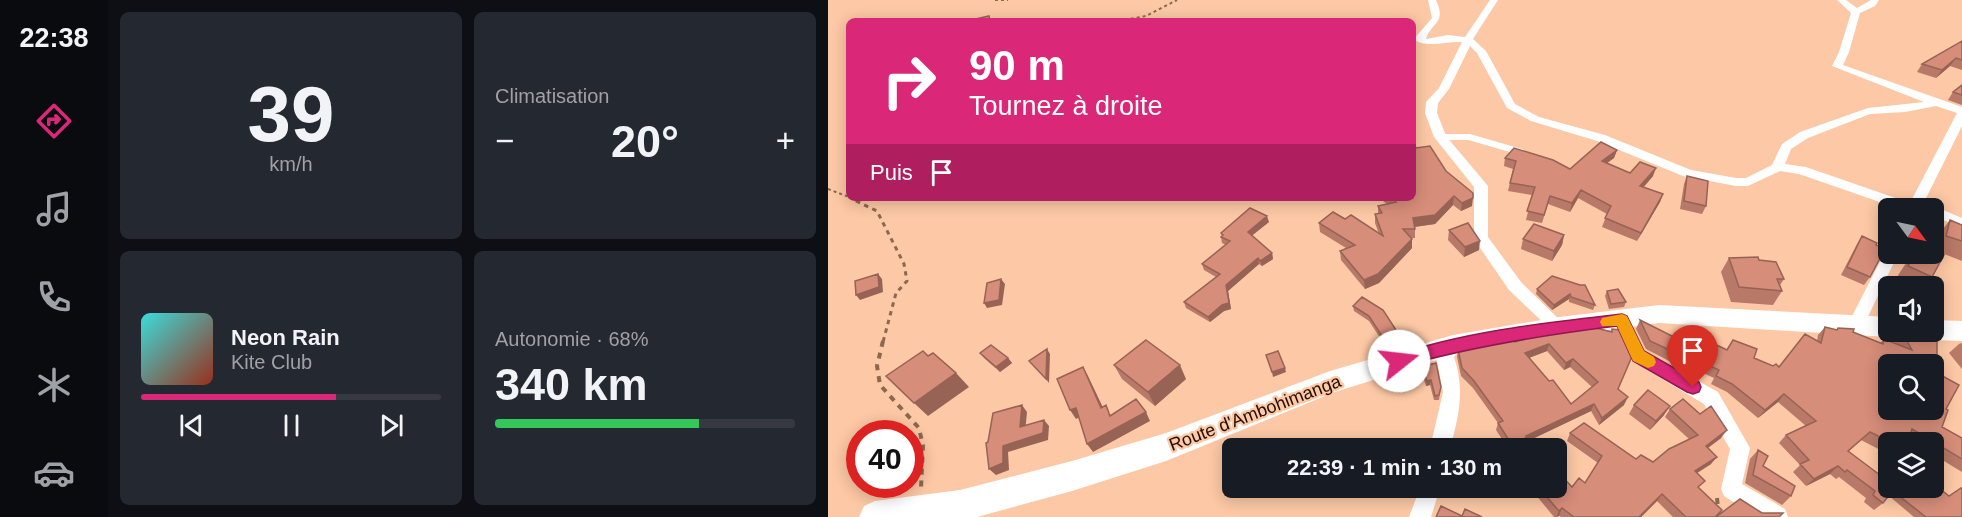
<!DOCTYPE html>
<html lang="fr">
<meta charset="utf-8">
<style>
:root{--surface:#171b24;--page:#242831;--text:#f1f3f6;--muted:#9ea1a6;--line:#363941;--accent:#db2777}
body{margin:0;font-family:Helvetica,sans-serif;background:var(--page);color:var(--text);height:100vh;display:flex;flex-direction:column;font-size:22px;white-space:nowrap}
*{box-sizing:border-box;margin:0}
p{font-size:20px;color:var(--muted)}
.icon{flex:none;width:33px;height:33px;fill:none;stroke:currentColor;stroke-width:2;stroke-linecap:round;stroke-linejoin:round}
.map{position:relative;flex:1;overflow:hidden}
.details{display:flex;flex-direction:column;gap:12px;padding:12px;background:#0d0f14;width:720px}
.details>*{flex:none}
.banner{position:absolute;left:18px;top:18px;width:570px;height:183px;border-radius:9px;box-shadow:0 3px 15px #0003;background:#db2777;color:#fff;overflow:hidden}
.needle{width:39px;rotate:123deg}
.tools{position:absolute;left:1050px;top:198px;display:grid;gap:12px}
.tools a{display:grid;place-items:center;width:66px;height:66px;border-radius:9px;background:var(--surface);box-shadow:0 3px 15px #0003;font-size:30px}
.speed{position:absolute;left:18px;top:420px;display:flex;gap:12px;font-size:30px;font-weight:700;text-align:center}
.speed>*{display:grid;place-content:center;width:78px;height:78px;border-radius:50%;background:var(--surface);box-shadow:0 3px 15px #0003;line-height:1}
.speed .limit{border:9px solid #d22;background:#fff;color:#111}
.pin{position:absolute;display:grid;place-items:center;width:51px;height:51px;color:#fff;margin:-62px -26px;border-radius:50% 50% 50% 0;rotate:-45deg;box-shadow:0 0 6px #0007}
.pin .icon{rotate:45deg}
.me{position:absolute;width:66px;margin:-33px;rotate:74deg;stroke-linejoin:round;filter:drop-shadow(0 0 4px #0008)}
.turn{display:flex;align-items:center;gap:21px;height:126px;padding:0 24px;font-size:27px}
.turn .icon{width:78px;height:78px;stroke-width:2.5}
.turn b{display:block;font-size:42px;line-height:51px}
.then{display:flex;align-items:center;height:57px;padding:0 24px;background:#0003;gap:12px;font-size:22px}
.big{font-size:45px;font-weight:600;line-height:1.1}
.details .tile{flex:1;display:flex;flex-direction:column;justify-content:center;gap:9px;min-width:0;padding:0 21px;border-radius:9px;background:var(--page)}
.details .dial{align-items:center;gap:0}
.dial b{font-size:78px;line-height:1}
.song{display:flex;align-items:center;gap:18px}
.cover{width:72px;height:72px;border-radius:9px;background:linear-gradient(135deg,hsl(180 70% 55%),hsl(10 70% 35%))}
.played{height:6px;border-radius:3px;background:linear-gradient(90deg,var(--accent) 65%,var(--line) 65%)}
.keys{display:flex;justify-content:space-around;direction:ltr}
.heat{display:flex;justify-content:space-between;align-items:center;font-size:33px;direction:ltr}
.charge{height:9px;border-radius:4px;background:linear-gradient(90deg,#34c759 68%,var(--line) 0)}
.details .tiles{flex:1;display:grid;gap:12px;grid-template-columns:repeat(2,1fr)}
.trip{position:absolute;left:394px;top:438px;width:345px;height:60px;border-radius:9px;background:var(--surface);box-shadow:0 3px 15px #0003;font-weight:600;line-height:60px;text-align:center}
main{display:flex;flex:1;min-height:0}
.menu{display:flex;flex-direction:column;width:108px;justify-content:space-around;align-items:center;background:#090b0e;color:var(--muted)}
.menu .icon{width:42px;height:42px}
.menu .active{color:var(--accent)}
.menu b{font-size:27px;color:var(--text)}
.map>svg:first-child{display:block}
</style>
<main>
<nav class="menu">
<b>22:38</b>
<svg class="icon active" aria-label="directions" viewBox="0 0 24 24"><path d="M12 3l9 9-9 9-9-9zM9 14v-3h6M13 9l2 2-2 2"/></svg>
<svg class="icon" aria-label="music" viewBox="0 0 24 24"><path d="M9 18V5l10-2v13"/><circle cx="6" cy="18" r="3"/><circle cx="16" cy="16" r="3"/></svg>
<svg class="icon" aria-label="phone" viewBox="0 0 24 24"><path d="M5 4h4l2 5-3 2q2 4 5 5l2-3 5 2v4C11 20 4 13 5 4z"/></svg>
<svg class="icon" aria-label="climate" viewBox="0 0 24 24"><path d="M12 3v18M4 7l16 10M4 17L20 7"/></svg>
<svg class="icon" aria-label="car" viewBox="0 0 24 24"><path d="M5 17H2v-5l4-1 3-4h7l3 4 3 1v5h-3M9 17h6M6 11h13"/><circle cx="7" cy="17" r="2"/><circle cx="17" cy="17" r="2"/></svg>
</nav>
<section class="details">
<div class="tiles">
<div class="tile dial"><b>39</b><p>km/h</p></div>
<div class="tile"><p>Climatisation</p>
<div class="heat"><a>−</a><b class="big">20°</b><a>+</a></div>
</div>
<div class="tile">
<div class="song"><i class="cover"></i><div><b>Neon Rain</b><p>Kite Club</p></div></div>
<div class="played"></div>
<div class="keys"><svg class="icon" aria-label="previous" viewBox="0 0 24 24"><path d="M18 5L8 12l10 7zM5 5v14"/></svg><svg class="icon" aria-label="pause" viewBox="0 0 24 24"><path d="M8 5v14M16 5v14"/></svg><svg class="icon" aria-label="next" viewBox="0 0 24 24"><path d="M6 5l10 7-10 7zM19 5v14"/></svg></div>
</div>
<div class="tile"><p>Autonomie · 68%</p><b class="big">340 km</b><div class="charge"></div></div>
</div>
</section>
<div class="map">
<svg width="1134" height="517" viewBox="0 0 1134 517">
<rect width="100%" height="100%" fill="#fcc8a5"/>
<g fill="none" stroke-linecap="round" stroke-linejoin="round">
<path stroke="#8d6850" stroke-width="2" stroke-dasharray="3 3" stroke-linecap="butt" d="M 167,0 L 180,0
M 291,21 L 318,16 L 349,0
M 0,189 L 21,197
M 22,198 L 31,202"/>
<path stroke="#8d6850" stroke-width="3" stroke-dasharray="4.5 4.5" stroke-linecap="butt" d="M 28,201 L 49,211 L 76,264 L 79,281 L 68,293 L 55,342"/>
<path stroke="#8d6850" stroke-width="4" stroke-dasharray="6 6" stroke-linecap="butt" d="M 55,341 L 49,366 L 52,385 L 91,428 L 95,446 L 93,488
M 889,498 L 891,517"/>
<path stroke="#fff" stroke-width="6" d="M 612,137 L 641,137 L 693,152"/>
<path fill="#fff" fill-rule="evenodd" d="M 600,0 L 608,0 C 619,24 603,22 598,39 L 620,35 L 637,37 L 662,0 L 670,0 L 645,39 L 658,51 L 687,104 L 711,117 L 777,135 L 863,170 L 908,178 L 918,178 L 944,165 L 954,144 L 972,132 L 1040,108 L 1096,102 L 1004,66 L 1011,52 L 1023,13 L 1009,0 L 1018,0 L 1029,8 L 1043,0 L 1051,0 L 1047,6 L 1032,13 L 1021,52 L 1015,65 L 1134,107 L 1134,126 L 1096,202 L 1134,218 L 1134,228 L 1106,216 L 1106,208 L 1069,208 L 971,174 L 952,171 L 920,186 L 908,186 L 855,176 L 769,141 L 703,121 L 679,108 L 649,53 L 642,46 L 621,89 L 610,103 L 609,113 L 618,136 L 660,186 L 660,237 L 693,282 L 739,327 L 737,332 L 731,334 L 725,332 L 681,290 L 648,242 L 646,238 L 646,187 L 606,137 L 597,113 L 598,102 L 611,88 L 634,42 C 619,41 597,49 586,39 L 604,18 ZM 1108,106 L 1129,113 L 1083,201 L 1079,202 L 978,167 L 957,164 L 963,149 L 980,138 L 1042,114 L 1077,112 Z
M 1058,250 L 1060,250 L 1060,254 L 1070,254 L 1034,329 L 1028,330 L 1022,329 L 1020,324 Z
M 793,314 L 799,315 L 816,351 L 890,392 L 922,448 L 914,484 L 957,509 L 960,517 L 929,517 L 896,496 L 893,489 L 902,449 L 876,404 L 804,361 L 785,320 L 787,315 Z
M 625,338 L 631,340 L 634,345 L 626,357 C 637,390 631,416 622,448 L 602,448 L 615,392 L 608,356 L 619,340 Z
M 592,488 L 612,488 L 603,517 L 581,517 Z"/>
<path fill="#fff" fill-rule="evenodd" d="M 831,305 L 1060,317 L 1060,332 L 1070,332 L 1060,337 L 831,323 L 731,337 L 625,355 L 507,392 L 338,461 L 244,491 L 149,517 L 31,517 L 36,506 L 47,501 L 132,490 L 244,461 L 338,433 L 502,371 L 625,335 L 731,317 Z
M 1106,320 L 1134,321 L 1134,341 L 1106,340 L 1097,337 L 1094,332 L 1106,332 Z"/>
</g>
<path fill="#b87968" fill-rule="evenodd" d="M 1134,41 L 1134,70 L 1122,66 L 1108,78 L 1089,72 L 1094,64 Z
M 1134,85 L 1134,105 L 1120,100 L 1125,92 Z
M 588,148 L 618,171 L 644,206 L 633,211 L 625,205 L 607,224 L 587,227 L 587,238 L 583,238 L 584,239 L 584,248 L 551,283 L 537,289 L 513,260 L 512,251 L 518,248 L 492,232 L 491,223 L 517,219 L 551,234 L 547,223 L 547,214 L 550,214 L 550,206 L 559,204 L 551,198 L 585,198 Z
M 789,150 L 786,158 L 779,163 L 802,173 L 825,176 L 816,187 L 835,194 L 832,202 L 809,241 L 774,227 L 779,214 L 750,198 L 742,212 L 720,204 L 714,223 L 698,220 L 704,195 L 680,191 L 685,169 L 676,166 L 677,158 L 742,169 Z
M 859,176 L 878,206 L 874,214 L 852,209 L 856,184 Z
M 1122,220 L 1134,225 L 1134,261 L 1106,250 L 1110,235 Z
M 441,222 L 424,235 L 444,253 L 445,259 L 434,266 L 431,264 L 400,291 L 403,309 L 396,311 L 382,322 L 358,308 L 356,302 L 388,277 L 376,270 L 374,264 L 398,245 L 394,243 L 393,237 L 394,236 L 393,233 Z
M 621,230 L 651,250 L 636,257 L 620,240 Z
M 736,235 L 734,245 L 724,261 L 693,249 L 695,239 Z
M 1034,236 L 1048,245 L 1042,277 L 1036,285 L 1013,275 L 1029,244 Z
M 1085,254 L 1106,254 L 1104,277 L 1095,286 L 1081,286 L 1067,280 L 1080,260 Z
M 901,258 L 931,260 L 956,279 L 952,285 L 954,291 L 945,305 L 903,302 L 893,272 Z
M 724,276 L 767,305 L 765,310 L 741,302 L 741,299 L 724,310 L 708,294 L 709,289 Z
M 779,291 L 798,302 L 796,307 L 781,309 L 777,296 Z
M 525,306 L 555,310 L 568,335 L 554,341 L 541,321 L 526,311 Z
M 812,320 L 856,342 L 843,362 L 818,349 L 808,329 Z
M 997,327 L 1008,330 L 1010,328 L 1052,343 L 1056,339 L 1068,344 L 1064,337 L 1070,332 L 1103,332 L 1109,373 L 1118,409 L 1114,427 L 1134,438 L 1134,472 L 1106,455 L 1106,442 L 1085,442 L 1081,440 L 1080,442 L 1060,442 L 1060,454 L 1033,440 L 1020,452 L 1055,503 L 1046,510 L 1036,502 L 1038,498 L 1011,477 L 1008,479 L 1002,474 L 978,486 L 965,472 L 972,465 L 951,443 L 958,435 L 978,426 L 950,402 L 930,418 L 899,392 L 883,384 L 886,378 L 860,366 L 874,338 L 899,350 L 905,340 L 926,358 L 945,366 L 951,367 L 989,341 L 990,335 Z
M 784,329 L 790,389 L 796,405 L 771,425 L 763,411 L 698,442 L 697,444 L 689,448 L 680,448 L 668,430 L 670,423 L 645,388 L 633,376 L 629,357 L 630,349 L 783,331 ZM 719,351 L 736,370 L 742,367 L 764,387 L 743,404 L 721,381 L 701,358 Z
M 1134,343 L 1134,369 L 1121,353 L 1131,344 Z
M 152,353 L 180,358 L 184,363 L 172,372 L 156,358 Z
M 286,365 L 358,379 L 327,406 L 294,379 Z
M 593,367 L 613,387 L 611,400 L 606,400 L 602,385 L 598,386 L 593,372 Z
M 806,405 L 836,415 L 822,430 L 801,414 Z
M 842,409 L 893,438 L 880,448 L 883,464 L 869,473 L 871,488 L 888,517 L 845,517 L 829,501 L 813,517 L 733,517 L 731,516 L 729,517 L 726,517 L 702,488 L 744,487 L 757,483 L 770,463 L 739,441 L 742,433 L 808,459 L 825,462 L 861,439 L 837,417 Z
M 930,450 L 935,466 L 963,496 L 954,505 L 917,483 L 922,459 Z
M 614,488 L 638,488 L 638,491 L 614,489 Z
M 1070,488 L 1106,488 L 1121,496 L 1134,517 L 1086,517 L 1061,496 Z"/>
<path fill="#966355" d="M 1128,58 L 1122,66 L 1108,78 L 1114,70 Z
M 789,150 L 786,158 L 771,169 L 774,161 Z
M 828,168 L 825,176 L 809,194 L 812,186 Z
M 753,190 L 750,198 L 742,212 L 744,203 Z
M 835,194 L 832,202 L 809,241 L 813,233 Z
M 626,196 L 625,205 L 607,224 L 585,227 L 585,218 Z
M 645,198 L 644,206 L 633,211 L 634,203 Z
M 439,216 L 441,222 L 421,238 L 420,232 Z
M 736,235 L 734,245 L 724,261 L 726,251 Z
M 584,239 L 584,248 L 551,283 L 537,289 L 536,280 Z
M 652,241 L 651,250 L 636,257 L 637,247 Z
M 444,253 L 445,259 L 434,266 L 432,261 Z
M 430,258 L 431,264 L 400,291 L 403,309 L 396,311 L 382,322 L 380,317 L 398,285 Z
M 50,274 L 54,279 L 55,292 L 32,300 L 28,295 Z
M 173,279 L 177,284 L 174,305 L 159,308 L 156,303 Z
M 742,294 L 741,299 L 724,310 L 726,305 Z
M 568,330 L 568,335 L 554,341 L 554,336 Z
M 721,344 L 719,351 L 695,360 L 697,353 Z
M 219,349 L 222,354 L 221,383 L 218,379 Z
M 180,358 L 184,363 L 172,372 L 168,367 Z
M 745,359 L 742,367 L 736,370 L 738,363 Z
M 352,365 L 358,379 L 327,406 L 320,392 Z
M 255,367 L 260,376 L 279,416 L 273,408 Z
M 457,368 L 458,372 L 445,377 L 444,372 Z
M 128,373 L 141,387 L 100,416 L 86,403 Z
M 603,380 L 602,385 L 598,386 L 599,381 Z
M 956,394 L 950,402 L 930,418 L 937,410 Z
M 800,397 L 796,405 L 771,425 L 774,418 Z
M 766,404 L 763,411 L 698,442 L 697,444 L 689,448 L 683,448 L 684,445 L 698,436 Z
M 194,405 L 199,412 L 197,433 L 192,427 Z
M 842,406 L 836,415 L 822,430 L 828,421 Z
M 248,408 L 254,416 L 248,419 L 242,410 Z
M 318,412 L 322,421 L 265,452 L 259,444 Z
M 216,420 L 221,426 L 220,440 L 180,452 L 181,470 L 168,475 L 161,469 L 175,446 Z
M 899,430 L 893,438 L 873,453 L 878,446 Z
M 889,457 L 883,464 L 861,478 L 867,471 Z
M 1010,466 L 1002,474 L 978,486 L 986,479 Z
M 834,494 L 829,501 L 813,517 L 811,517 Z
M 734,508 L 731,516 L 728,517 L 731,511 Z"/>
<path fill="#d68d79" stroke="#966355" stroke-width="1.5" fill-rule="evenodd" d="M 161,16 L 162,21 L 147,21 L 147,19 Z
M 1134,41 L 1134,60 L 1128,58 L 1114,70 L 1094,64 Z
M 1134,85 L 1134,95 L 1125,92 Z
M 585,141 L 588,148 L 602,146 L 618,171 L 645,193 L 645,198 L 634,203 L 626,196 L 607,215 L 585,218 L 587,229 L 575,229 L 584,239 L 550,274 L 536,280 L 512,251 L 527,245 L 491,223 L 505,212 L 517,219 L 523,215 L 555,236 L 547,214 L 554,213 L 550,206 L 568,202 L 563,198 L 585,198 Z
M 773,142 L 789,150 L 774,161 L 802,173 L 812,162 L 828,168 L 812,186 L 835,194 L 813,233 L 777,218 L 783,206 L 753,190 L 744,203 L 722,196 L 716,215 L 699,211 L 707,187 L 682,183 L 688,161 L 677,158 L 686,148 L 725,160 L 742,169 Z
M 859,176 L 880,181 L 878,206 L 856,201 Z
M 422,208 L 439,216 L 420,232 L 444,253 L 432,261 L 430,258 L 398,285 L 401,303 L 394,305 L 380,317 L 356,302 L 392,274 L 374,264 L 402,241 L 393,237 L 395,235 L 393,233 Z
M 1122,220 L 1134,225 L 1134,241 L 1118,236 Z
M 640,223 L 652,241 L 637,247 L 621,230 Z
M 706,224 L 736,235 L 726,251 L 695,239 Z
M 1034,236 L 1049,243 L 1048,245 L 1057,249 L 1042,277 L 1019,267 Z
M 1106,251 L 1116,255 L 1104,277 L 1080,266 L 1087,254 L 1106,254 Z
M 930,257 L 931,260 L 948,262 L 956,279 L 949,279 L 954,291 L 911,287 L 901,258 Z
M 50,274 L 51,287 L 28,295 L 27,281 Z
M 724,276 L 752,285 L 757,285 L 767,305 L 743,297 L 742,294 L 726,305 L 709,289 Z
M 173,279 L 171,300 L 156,303 L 159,283 Z
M 790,289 L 798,302 L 783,304 L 779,291 Z
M 534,297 L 555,310 L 568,330 L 554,336 L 541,316 L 525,306 Z
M 812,320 L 856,342 L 848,353 L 822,341 Z
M 764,327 L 784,332 L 784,329 L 794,330 L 805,354 L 790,389 L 800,397 L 774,418 L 766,404 L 698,436 L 699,437 L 684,445 L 670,423 L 675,421 L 646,381 L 634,368 L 630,349 L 685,340 L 687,342 L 703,337 ZM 721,344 L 738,363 L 745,359 L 770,382 L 743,404 L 725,380 L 721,381 L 697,353 Z
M 997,327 L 1009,330 L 1010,328 L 1026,329 L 1025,332 L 1055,344 L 1056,339 L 1084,350 L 1074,332 L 1103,332 L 1109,341 L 1109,373 L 1131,385 L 1118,409 L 1120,410 L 1114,427 L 1134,438 L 1134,459 L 1084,429 L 1080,442 L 1062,442 L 1042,432 L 1020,451 L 1060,481 L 1060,488 L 1067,488 L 1055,503 L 1045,495 L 1047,491 L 1019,470 L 1017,472 L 1010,466 L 986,479 L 972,464 L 981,460 L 958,435 L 988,421 L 956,394 L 937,410 L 904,384 L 888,376 L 891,370 L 865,358 L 874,338 L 899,350 L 905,340 L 929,349 L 926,358 L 945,366 L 948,364 L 951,367 L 977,334 L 993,343 ZM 1060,364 L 1106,364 L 1106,410 L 1060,410 Z
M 318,340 L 352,365 L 320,392 L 286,365 Z
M 163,345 L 180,358 L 168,367 L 152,353 Z
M 219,349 L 218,379 L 201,361 Z
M 95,351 L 100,356 L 105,353 L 128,373 L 86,403 L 58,376 Z
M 450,351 L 457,368 L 444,372 L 438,355 Z
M 608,363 L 613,387 L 611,395 L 607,396 L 603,380 L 599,381 L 593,367 Z
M 255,367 L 273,408 L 278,405 L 282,416 L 308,399 L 318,412 L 259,444 L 248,408 L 242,410 L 229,379 Z
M 820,390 L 842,406 L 828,421 L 806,405 Z
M 855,399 L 872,414 L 883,406 L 899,430 L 878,446 L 889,457 L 867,471 L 877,481 L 870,487 L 894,510 L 887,517 L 858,517 L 834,494 L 811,517 L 746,517 L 734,508 L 731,511 L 711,488 L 729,488 L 729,471 L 744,487 L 751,478 L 757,483 L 774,456 L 742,433 L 756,423 L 808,459 L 813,455 L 825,462 L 841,449 L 870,435 L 842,409 Z
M 194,405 L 192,427 L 216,420 L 215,433 L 175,446 L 175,463 L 161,469 L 158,443 L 160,442 L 165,413 Z
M 930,450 L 940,456 L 935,466 L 967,486 L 963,496 L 925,475 Z
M 1106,484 L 1121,496 L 1133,488 L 1134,488 L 1134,517 L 1098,517 L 1066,492 L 1071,488 L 1106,488 Z
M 912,499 L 934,513 L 955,513 L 951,517 L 888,517 Z
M 613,506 L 634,516 L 637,509 L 654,517 L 608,517 Z"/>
<path fill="#db2777" stroke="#8e194d" stroke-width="1.5" d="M 794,314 L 799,316 L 816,351 L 871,382 L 873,387 L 871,392 L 865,394 L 859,392 L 805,361 L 789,326 C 715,335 642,347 571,367 L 565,365 L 563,361 L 565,356 C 638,331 717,323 794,314 Z"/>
<path fill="#f59e0b" d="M 794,314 L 799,316 L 816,351 L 826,357 L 828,362 L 826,366 L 820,368 L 805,361 L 789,326 L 774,326 L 772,322 L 774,318 Z"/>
<g text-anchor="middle" stroke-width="4.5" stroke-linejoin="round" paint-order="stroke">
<g font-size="18" fill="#250e00" stroke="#fcc8a5">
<text transform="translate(427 413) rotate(-21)" y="6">Route d'Ambohimanga</text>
</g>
</g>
</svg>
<div class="tools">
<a><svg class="needle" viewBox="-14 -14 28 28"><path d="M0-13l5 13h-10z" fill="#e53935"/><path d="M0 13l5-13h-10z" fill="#9ea1a6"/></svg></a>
<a><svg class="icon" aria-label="sound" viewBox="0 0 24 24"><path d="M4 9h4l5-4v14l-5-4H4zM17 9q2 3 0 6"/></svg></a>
<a><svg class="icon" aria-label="search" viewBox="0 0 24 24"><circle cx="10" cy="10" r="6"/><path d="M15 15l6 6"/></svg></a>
<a><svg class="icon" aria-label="layers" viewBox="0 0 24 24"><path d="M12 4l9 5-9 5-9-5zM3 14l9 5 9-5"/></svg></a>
</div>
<div class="speed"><div class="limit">40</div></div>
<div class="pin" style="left:865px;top:387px;background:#d93025"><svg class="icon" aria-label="arrive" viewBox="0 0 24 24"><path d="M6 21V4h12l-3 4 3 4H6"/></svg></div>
<svg class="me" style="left:571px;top:361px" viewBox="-20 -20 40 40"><circle r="19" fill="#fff"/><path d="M0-13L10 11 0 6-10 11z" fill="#db2777"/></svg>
<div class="trip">22:39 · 1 min · 130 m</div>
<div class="banner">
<div class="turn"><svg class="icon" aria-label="right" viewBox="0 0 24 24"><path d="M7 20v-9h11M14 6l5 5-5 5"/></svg><div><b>90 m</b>Tournez à droite</div></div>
<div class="then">Puis<svg class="icon" aria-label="arrive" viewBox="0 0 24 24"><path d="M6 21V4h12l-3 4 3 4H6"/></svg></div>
</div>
</div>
</main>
